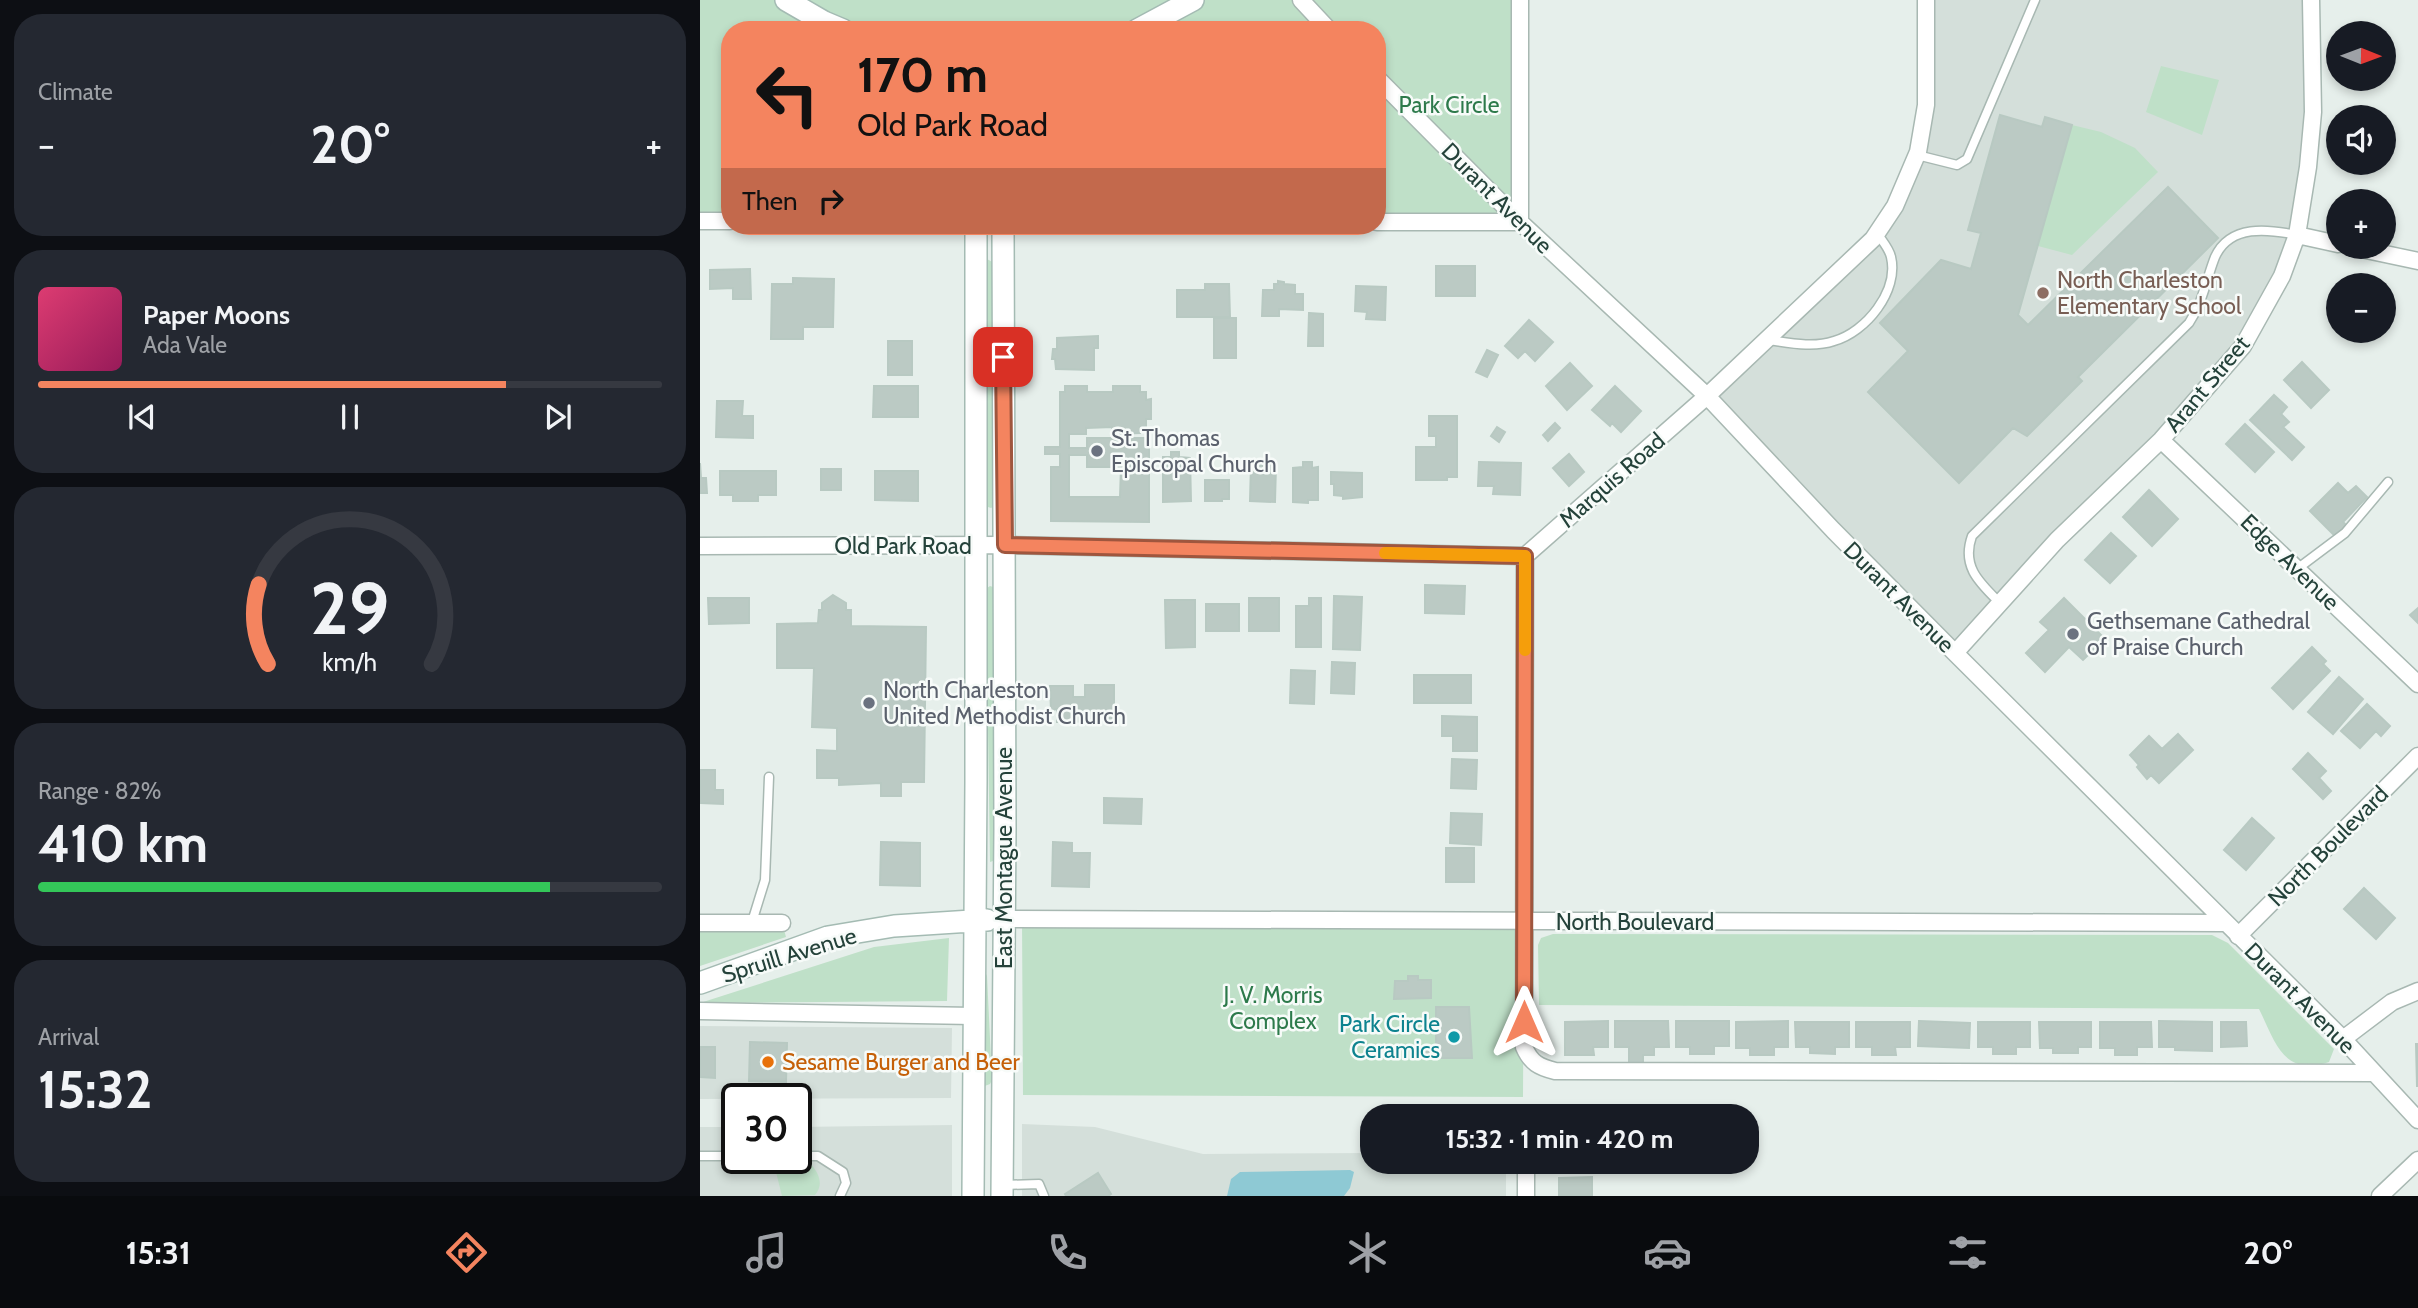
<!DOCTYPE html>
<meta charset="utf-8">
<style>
:root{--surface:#171b24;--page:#242831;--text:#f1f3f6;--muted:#9ea1a6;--line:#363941;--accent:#f4845f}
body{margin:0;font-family:Cabin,sans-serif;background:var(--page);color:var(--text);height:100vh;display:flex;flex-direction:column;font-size:26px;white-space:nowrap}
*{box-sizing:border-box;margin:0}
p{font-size:23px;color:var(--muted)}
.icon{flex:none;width:38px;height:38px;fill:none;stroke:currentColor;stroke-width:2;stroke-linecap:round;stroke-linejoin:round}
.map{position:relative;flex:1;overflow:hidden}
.side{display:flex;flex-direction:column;gap:14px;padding:14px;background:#0d0f14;width:700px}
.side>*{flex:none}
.top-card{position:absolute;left:21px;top:21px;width:665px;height:214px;border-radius:28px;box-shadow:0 4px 10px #0003;background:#f4845f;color:#111;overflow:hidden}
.needle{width:46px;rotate:91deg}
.buttons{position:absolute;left:1626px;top:21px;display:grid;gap:14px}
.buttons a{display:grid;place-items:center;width:70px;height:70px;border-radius:50%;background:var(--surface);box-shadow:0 4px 10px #0003;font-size:35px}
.speed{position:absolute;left:21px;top:1083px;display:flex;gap:14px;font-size:35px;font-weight:700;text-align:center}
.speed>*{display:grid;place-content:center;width:91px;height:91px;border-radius:50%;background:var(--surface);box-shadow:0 4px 10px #0003;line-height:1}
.speed .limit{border:4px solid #111;border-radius:10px;background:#fff;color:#111}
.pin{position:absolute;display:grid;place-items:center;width:60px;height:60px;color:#fff;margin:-30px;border-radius:14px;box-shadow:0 4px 10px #0006}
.me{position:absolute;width:77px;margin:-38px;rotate:0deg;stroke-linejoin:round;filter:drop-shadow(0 0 5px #0008)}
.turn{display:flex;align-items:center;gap:24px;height:147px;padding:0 21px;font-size:32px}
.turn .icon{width:91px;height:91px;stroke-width:2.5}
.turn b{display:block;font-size:49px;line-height:60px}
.then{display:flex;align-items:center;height:66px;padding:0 21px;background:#0003;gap:14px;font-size:26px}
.big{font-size:52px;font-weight:700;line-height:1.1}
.side .tile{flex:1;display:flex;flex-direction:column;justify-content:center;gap:10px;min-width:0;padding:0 24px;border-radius:28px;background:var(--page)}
.side .dial{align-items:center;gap:0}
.dial svg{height:182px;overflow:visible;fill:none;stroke:var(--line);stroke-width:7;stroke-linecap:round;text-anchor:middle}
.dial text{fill:var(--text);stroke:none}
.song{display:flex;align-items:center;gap:21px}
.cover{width:84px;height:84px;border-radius:10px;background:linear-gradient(135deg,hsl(340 70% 55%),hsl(330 70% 35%))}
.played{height:7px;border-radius:4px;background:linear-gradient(90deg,var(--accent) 75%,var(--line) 75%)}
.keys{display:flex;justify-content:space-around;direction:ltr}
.heat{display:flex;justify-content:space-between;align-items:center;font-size:38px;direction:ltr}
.charge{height:10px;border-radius:5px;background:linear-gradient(90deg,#34c759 82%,var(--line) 0)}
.trip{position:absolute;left:660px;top:1104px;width:399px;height:70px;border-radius:28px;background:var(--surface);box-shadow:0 4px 10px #0003;font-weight:700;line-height:70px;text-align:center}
.tab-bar{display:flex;height:112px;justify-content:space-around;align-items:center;background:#090b0e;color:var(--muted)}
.tab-bar .icon{width:49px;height:49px}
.tab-bar .selected{color:var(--accent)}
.tab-bar b{font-size:32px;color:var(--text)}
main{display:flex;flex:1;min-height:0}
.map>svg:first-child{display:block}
</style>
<main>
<section class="side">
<div class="tile"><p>Climate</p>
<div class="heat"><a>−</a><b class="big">20°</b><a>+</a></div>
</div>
<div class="tile">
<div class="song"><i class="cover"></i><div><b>Paper Moons</b><p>Ada Vale</p></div></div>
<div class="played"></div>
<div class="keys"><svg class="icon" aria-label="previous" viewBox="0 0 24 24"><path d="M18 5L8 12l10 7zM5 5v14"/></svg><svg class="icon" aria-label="pause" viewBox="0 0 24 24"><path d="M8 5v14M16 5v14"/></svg><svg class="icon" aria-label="next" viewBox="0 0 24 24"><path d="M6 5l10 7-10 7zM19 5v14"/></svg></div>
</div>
<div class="tile dial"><svg viewBox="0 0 100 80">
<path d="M14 69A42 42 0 1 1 86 69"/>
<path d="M14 69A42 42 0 0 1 10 34" stroke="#f4845f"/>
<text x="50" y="56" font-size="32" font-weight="700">29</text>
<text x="50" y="72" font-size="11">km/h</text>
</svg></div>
<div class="tile"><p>Range · 82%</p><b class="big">410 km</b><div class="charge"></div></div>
<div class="tile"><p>Arrival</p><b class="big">15:32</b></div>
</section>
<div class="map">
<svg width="1718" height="1196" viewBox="0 0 1718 1196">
<rect width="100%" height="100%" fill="#e6efeb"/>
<path fill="#d4dfda" d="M 1226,0 L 1611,0 L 1613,112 L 1597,235 L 1543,346 L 1255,653 L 1007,396 L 1173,239 L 1218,152 Z
M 0,1026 L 252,1028 L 251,1098 L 0,1099 Z
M 322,1124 L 395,1127 L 503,1154 L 672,1153 L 672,1162 L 806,1162 L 806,1196 L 322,1196 Z
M 252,1125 L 252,1196 L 0,1196 L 0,1127 L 37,1127 L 37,1158 L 96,1158 L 96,1127 Z"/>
<path fill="#bfe0c8" d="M 0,0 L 820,0 L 820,222 L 677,214 L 677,30 L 30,30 L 30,213 L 0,214 Z
M 1461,66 L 1519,80 L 1502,135 L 1446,112 Z
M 1372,125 L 1401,132 L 1435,148 L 1458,172 L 1372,255 L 1338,246 Z
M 287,259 L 294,263 L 295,506 L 291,508 L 285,506 L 281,262 Z
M 290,586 L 296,588 L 295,843 L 293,861 L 290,862 L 286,595 L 287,588 Z
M 322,919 L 824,921 L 823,1097 L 323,1095 Z
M 82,923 L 86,937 L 0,966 L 0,925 Z
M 853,934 L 1512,935 L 1528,943 L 1634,1049 L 1629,1062 C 1583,1077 1576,1043 1559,1009 L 839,1005 L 838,945 L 841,938 Z
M 249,938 L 247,1001 L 0,1003 L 174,947 Z
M 284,970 L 287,976 L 292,1080 L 290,1084 L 282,1087 Z
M 81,1158 L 111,1164 C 119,1174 124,1184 115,1195 L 82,1196 L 74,1164 Z"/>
<path fill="#8ec9d4" d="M 650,1170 L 654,1172 L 650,1188 L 644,1196 L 527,1196 L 531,1179 L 540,1172 Z"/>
<path fill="#bbcac4" stroke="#b8c9c2" stroke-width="2" fill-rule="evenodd" d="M 1300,115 L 1342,127 L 1345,117 L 1372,125 L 1318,315 L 1328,325 L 1468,187 L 1518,238 L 1378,377 L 1382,381 L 1327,436 L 1313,428 L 1259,483 L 1168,392 L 1208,351 L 1180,323 L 1241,260 L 1271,269 L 1281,233 L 1268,230 Z
M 736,266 L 775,266 L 775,296 L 736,296 Z
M 50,269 L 51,299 L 33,299 L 33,288 L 10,289 L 10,270 Z
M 93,278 L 134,279 L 133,327 L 103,327 L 103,339 L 71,339 L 72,284 L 93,284 Z
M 578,281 L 584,282 L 584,284 L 595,285 L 595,294 L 603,294 L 603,310 L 579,309 L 579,316 L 562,316 L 563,290 L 574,290 L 574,284 L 578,284 Z
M 505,284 L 529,284 L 530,317 L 477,317 L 477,290 L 505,290 Z
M 656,286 L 686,287 L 685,320 L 666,319 L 667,312 L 655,311 Z
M 609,313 L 623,314 L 623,346 L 608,346 Z
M 514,318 L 536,318 L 536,358 L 514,358 Z
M 829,320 L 853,342 L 835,361 L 825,351 L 818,358 L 805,346 Z
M 398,336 L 398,348 L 394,348 L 394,370 L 356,369 L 355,359 L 352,359 L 353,349 L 357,349 L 357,338 Z
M 188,341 L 212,341 L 212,375 L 188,375 Z
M 787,350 L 798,355 L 787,377 L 776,372 Z
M 1602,362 L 1629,390 L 1611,408 L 1584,380 Z
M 870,363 L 892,386 L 867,410 L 846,386 Z
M 174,386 L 218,386 L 218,417 L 173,417 Z
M 365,386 L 387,386 L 387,392 L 413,392 L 413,386 L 440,386 L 440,392 L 446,392 L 446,400 L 451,399 L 451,419 L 446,419 L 446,428 L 440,427 L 440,433 L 412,434 L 412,427 L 386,428 L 386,434 L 369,434 L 369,448 L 387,448 L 387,438 L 449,438 L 449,522 L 351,521 L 351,467 L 360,467 L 360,454 L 345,454 L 345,447 L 360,447 L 360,392 L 365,392 ZM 369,455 L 387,455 L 387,467 L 421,467 L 420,497 L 369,497 Z
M 915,386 L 941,411 L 921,432 L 912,423 L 910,426 L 892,410 Z
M 1574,395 L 1587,407 L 1581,414 L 1589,422 L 1583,427 L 1604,447 L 1592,460 L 1550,420 Z
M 17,401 L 43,401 L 42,416 L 53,416 L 53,438 L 16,437 Z
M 729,416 L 757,416 L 757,477 L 747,477 L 747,480 L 716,480 L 716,447 L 736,447 L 736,436 L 729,436 Z
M 855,423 L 860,428 L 848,441 L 843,435 Z
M 1545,424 L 1574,452 L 1555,472 L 1526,444 Z
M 797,427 L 805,432 L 799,442 L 791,436 Z
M 471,452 L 479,452 L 479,457 L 490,458 L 491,501 L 463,502 L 463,457 L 471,457 Z
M 869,454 L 884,472 L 869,486 L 853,468 Z
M 603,462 L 612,462 L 612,468 L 618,467 L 618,500 L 608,500 L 608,503 L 593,502 L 593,468 L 603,467 Z
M 779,462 L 821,463 L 820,495 L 793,494 L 794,486 L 778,486 Z
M 0,463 L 1,478 L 6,478 L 7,493 L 0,493 Z
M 551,464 L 576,465 L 575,502 L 550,501 Z
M 121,469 L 141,469 L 141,490 L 121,490 Z
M 20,471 L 76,471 L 76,495 L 58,495 L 58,501 L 33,501 L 33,495 L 20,495 Z
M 175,471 L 218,471 L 218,501 L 175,500 Z
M 631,472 L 662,473 L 662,497 L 643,499 L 643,496 L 634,495 L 634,484 L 631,484 Z
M 505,480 L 529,480 L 529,499 L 522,499 L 522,501 L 505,501 Z
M 1638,483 L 1648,493 L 1656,486 L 1667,497 L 1643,522 L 1647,526 L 1636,537 L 1610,511 Z
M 1449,490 L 1478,519 L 1452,546 L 1423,517 Z
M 1411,533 L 1436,556 L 1410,583 L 1385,560 Z
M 725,585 L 765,586 L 764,614 L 725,613 Z
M 133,595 L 146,603 L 146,610 L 151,610 L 151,626 L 226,627 L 224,782 L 201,782 L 201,796 L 181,796 L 181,783 L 139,785 L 139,778 L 117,778 L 117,750 L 137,751 L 137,728 L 112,727 L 114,668 L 77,668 L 77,624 L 118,623 L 119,610 L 122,610 L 122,603 Z
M 634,596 L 662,597 L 660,650 L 633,649 Z
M 8,598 L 49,598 L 49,623 L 9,624 Z
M 549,598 L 579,598 L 579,631 L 549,631 Z
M 609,598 L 621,598 L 621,647 L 596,647 L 596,606 L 609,606 Z
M 1364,598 L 1405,639 L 1383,660 L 1369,647 L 1345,672 L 1326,653 L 1349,630 L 1340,622 Z
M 465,600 L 495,600 L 495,647 L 466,648 Z
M 506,604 L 539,604 L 539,631 L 506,631 Z
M 1718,608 L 1718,623 L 1710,615 Z
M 1612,647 L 1626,661 L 1623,664 L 1630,671 L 1593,709 L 1572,688 Z
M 632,662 L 655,663 L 654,694 L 631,693 Z
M 591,670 L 615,671 L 614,704 L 590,703 Z
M 714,675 L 771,675 L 771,703 L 714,703 Z
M 1639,677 L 1663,699 L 1633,734 L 1608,712 Z
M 385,685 L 414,685 L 414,721 L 357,722 L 357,709 L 351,710 L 350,686 L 373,686 L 373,697 L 385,697 Z
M 1667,704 L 1690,726 L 1681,736 L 1676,731 L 1660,748 L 1641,731 Z
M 742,716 L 777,717 L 777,751 L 753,751 L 753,736 L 742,736 Z
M 1478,734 L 1493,750 L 1459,783 L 1451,775 L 1447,779 L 1437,767 L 1439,765 L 1430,755 L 1449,736 L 1462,749 Z
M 1608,753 L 1626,771 L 1619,778 L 1631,791 L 1623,799 L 1593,769 Z
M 752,759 L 777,760 L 776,789 L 751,788 Z
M 0,770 L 15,770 L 15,790 L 23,790 L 23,804 L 0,803 Z
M 404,798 L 442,799 L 441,824 L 404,823 Z
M 751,813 L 782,814 L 781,845 L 750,843 Z
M 1552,818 L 1574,838 L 1546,870 L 1524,850 Z
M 181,842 L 220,843 L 220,886 L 180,885 Z
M 353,842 L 372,843 L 372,853 L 390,853 L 389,887 L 352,886 Z
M 746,848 L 774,848 L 774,882 L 746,882 Z
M 1664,888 L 1695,918 L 1676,939 L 1644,909 Z
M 708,976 L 718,976 L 718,980 L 731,980 L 731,998 L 694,999 L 695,981 L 708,981 Z
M 736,1007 L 769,1007 L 772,1058 L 724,1058 L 724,1049 L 736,1049 Z
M 908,1021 L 908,1047 L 893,1047 L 894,1055 L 865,1055 L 865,1022 Z
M 915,1021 L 968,1021 L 969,1047 L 954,1047 L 954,1055 L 943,1055 L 943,1066 L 929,1066 L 929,1047 L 915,1047 Z
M 976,1021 L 1029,1021 L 1029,1046 L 1014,1046 L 1014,1054 L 990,1054 L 990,1047 L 976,1047 Z
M 1088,1021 L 1088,1047 L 1074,1047 L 1074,1055 L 1050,1055 L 1050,1048 L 1036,1048 L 1036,1022 Z
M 1219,1021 L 1270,1023 L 1269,1048 L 1218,1046 Z
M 1459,1021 L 1512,1022 L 1512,1051 L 1475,1050 L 1475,1047 L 1459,1047 Z
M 1095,1022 L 1149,1022 L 1149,1047 L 1135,1047 L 1135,1054 L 1110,1053 L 1110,1047 L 1096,1047 Z
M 1156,1022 L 1210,1022 L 1210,1047 L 1195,1047 L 1196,1055 L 1172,1055 L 1172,1047 L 1156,1047 Z
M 1278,1022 L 1330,1022 L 1330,1047 L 1316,1047 L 1316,1054 L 1293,1054 L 1293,1047 L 1278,1047 Z
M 1339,1022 L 1391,1022 L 1391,1047 L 1378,1047 L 1378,1053 L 1353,1053 L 1353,1048 L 1340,1048 Z
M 1400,1022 L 1451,1022 L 1452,1047 L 1437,1047 L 1437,1055 L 1415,1055 L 1415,1048 L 1400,1048 Z
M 1521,1022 L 1546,1022 L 1547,1046 L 1521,1047 Z
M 50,1042 L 87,1043 L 86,1082 L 49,1081 Z
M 1716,1044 L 1718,1044 L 1718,1086 L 1717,1086 Z
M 0,1047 L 15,1047 L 15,1078 L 0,1077 Z
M 398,1173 L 411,1194 L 408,1196 L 366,1196 L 365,1194 Z
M 892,1177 L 892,1196 L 859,1196 L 859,1178 Z"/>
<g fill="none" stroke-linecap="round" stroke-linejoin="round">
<g stroke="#a8b8b2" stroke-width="11">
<path id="lane" d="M 1217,155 L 1257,165 L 1267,159 L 1335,0
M 1069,340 C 1090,343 1113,348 1134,341 C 1166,332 1199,291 1191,257 C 1189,248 1182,241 1177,233
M 1597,569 L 1645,533 L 1688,482
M 1300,603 C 1280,583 1261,567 1272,536 L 1489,323 C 1503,302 1506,280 1515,257 C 1530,224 1568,229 1597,235
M 52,922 L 65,880 L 69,777
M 0,1156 L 37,1156
M 96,1156 L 118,1156 L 143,1172 L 146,1183 L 140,1196
M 303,1185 L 339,1184 L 344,1196"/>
</g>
<g stroke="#a8b8b2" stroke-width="19">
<path id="street" d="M 601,0 L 629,30
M 1226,0 L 1226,105 L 1218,152 L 1195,206 L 1173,239 L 1007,396 L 825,556 L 824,1047 C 831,1063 839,1067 855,1071 L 1674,1073
M 677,78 L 820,222 L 1007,396 L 1133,530 L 1255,653 L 1643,1039 L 1718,1120
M 0,221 L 30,221
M 677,222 L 820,222 L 820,0
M 1597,235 L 1638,244
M 1652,247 L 1718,261
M 1461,440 L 1718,684
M 0,546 L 305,545 L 825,556
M 1255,653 L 1357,540 L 1461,440 L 1543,346 L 1582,276 L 1597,235 L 1608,167 L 1613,112 L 1611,0
M 303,919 L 1524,923
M 0,923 L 82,923
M 1538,936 L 1718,756
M 0,1011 L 273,1016
M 1643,1039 L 1692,1002 L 1718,991
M 826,1163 L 826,1196
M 1680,1196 L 1718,1160"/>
</g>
<g stroke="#a4bbb3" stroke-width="24">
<path id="secondary" d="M 86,0 L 124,22 L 143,30
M 437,30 L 493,0
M 0,983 L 128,937 L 194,926 L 287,920
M 273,1196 L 276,782 L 276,226
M 302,1196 L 305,829 L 303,226"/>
</g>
<use href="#lane" stroke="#fff" stroke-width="8"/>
<use href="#street" stroke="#fff" stroke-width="16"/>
<use href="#secondary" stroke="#fff" stroke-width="21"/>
</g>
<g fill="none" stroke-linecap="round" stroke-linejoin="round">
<g stroke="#9f563e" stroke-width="18">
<path id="route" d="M 303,357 L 305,545 L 825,556 L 824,1022"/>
</g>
<use href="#route" stroke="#f4845f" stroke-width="12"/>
<path stroke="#f59e0b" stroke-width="12" d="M 685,553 L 825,556 L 825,650"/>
</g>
<circle fill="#8d6e63" stroke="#f7fbf9" stroke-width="2.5" cx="1343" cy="293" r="7"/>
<g fill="#6b7280" stroke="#f7fbf9" stroke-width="2.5">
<circle cx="397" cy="451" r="7"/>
<circle cx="1373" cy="634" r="7"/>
<circle cx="169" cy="703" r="7"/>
</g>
<circle fill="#0f9aa8" stroke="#f7fbf9" stroke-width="2.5" cx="754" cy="1037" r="7"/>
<circle fill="#e8710a" stroke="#f7fbf9" stroke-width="2.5" cx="68" cy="1062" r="7"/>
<g text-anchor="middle" stroke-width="5" stroke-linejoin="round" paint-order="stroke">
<g font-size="23" fill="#2d7a4b" stroke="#f7fbf9">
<text x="749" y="113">Park Circle</text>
<text x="573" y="1003">J. V. Morris<tspan x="573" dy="26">Complex</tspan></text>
</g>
<g font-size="23" fill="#24423a" stroke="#f7fbf9">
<text transform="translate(797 198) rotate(45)" y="8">Durant Avenue</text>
<text transform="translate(1507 384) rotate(-50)" y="8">Arant Street</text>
<text transform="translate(912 480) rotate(-41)" y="8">Marquis Road</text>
<text x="203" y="554">Old Park Road</text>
<text transform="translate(1590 562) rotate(44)" y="8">Edge Avenue</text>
<text transform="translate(1199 597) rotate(45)" y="8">Durant Avenue</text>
<text transform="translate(1628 846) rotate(-45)" y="8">North Boulevard</text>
<text transform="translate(304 858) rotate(-90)" y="8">East Montague Avenue</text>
<text x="935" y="930">North Boulevard</text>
<text transform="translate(89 955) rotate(-17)" y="8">Spruill Avenue</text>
<text transform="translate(1600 998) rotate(45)" y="8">Durant Avenue</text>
</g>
<g font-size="23" fill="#785e54" stroke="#f7fbf9" text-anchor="start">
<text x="1357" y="288">North Charleston<tspan x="1357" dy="26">Elementary School</tspan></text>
</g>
<g font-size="23" fill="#5b616d" stroke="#f7fbf9" text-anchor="start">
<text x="411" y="446">St. Thomas<tspan x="411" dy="26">Episcopal Church</tspan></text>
<text x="1387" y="629">Gethsemane Cathedral<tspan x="1387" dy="26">of Praise Church</tspan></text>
<text x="183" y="698">North Charleston<tspan x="183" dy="26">United Methodist Church</tspan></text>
</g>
<g font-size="23" fill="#0d838f" stroke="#f7fbf9" text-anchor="end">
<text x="740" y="1032">Park Circle<tspan x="740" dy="26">Ceramics</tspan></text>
</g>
<g font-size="23" fill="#c56008" stroke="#f7fbf9" text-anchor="start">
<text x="82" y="1070">Sesame Burger and Beer</text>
</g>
</g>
</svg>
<div class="buttons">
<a><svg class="needle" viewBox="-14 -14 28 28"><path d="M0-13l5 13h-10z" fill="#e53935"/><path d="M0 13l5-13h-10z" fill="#9ea1a6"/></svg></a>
<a><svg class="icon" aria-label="sound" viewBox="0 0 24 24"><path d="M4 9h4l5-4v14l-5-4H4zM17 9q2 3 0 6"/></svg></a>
<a>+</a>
<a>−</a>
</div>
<div class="speed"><div class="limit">30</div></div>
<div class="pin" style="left:303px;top:357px;background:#d93025"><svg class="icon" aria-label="arrive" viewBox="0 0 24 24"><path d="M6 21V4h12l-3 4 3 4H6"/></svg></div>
<svg class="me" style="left:824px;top:1022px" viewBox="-20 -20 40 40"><path d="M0-17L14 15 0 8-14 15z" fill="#f4845f" stroke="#fff" stroke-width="4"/></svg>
<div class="trip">15:32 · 1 min · 420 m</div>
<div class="top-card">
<div class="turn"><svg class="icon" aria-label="left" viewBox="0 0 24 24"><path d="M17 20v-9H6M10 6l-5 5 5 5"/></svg><div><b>170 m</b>Old Park Road</div></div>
<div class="then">Then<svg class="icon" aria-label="right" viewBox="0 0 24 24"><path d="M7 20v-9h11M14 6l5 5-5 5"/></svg></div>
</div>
</div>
</main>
<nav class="tab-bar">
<b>15:31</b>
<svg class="icon selected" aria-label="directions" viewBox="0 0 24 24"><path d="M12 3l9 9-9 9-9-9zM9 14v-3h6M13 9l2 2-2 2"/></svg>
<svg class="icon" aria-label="music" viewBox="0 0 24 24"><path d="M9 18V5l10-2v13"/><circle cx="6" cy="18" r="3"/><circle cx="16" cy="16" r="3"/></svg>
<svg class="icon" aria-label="phone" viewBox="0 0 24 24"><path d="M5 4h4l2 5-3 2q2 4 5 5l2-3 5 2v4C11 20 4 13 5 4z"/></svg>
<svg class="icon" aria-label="climate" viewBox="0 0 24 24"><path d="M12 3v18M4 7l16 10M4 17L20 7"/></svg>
<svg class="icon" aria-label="car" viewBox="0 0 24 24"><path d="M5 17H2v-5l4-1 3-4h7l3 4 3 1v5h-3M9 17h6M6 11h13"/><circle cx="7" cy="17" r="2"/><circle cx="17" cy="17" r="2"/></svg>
<svg class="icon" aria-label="filters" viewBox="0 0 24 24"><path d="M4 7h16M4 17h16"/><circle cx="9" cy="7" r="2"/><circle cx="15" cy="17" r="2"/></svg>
<b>20°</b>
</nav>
